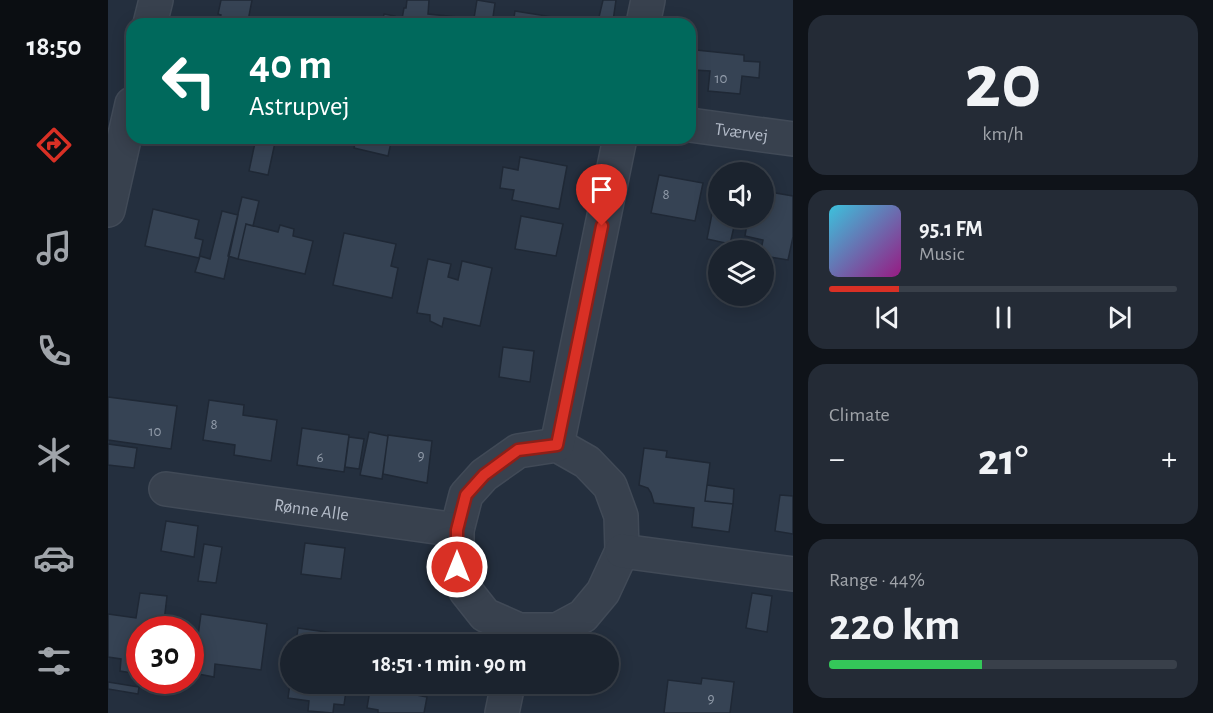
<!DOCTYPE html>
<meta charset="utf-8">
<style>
:root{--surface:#1b232e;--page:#242b36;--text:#f1f3f6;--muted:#a0a4aa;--line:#39404a;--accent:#d93025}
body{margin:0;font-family:"Alegreya Sans",sans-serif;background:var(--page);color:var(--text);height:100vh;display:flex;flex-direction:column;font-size:22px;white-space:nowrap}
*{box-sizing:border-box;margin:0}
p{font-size:20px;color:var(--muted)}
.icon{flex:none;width:33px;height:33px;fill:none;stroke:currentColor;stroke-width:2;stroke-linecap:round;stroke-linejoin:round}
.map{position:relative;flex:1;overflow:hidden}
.details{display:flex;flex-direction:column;gap:15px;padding:15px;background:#0f1319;width:420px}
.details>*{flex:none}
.banner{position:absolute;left:18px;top:18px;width:570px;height:126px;border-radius:18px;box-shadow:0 3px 15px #0003,0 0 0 2px var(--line);background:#00695c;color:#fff;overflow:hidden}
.controls{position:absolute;left:600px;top:162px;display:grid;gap:12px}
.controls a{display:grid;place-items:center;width:66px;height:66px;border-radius:50%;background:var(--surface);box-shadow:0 3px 15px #0003,0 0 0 2px var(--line);font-size:30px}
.speed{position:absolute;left:18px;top:616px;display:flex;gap:12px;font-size:30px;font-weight:700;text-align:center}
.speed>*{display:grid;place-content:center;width:78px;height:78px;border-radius:50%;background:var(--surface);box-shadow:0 3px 15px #0003,0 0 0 2px var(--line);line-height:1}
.speed .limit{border:9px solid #d22;background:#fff;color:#111}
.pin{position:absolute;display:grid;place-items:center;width:51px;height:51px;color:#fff;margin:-62px -26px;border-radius:50% 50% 50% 0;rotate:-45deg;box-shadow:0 0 6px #0007}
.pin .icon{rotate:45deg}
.me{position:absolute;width:66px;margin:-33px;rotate:0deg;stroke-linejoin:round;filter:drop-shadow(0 0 4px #0008)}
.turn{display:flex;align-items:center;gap:21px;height:126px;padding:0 24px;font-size:27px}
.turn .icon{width:78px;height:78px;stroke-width:2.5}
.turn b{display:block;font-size:42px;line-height:51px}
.big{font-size:45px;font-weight:600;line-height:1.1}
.details .card{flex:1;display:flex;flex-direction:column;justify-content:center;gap:9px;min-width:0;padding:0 21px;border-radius:18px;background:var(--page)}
.details .dial{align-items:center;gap:0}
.dial b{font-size:78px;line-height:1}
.song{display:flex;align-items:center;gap:18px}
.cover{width:72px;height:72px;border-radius:9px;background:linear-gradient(135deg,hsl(190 70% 55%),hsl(310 70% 35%))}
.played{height:6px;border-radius:3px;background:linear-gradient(90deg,var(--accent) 20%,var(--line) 20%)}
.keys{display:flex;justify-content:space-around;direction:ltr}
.heat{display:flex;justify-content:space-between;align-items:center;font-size:33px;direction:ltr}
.charge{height:9px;border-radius:4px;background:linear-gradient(90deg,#34c759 44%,var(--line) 0)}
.trip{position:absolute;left:172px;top:634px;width:339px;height:60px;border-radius:30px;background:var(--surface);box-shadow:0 3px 15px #0003,0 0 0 2px var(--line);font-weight:600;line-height:60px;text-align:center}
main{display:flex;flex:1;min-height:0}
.tab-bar{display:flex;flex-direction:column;width:108px;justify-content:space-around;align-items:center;background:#0b0e12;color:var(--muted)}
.tab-bar .icon{width:42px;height:42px}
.tab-bar .current{color:var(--accent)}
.tab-bar b{font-size:27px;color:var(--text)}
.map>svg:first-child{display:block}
</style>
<main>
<nav class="tab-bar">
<b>18:50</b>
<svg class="icon current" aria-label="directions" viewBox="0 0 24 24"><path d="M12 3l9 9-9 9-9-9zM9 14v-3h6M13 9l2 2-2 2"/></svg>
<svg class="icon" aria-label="music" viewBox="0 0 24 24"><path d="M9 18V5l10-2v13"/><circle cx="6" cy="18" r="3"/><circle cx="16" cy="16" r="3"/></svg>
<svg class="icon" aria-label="phone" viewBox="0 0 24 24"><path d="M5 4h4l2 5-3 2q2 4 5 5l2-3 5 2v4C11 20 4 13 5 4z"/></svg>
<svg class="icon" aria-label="climate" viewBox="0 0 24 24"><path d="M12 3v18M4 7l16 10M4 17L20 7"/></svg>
<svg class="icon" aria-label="car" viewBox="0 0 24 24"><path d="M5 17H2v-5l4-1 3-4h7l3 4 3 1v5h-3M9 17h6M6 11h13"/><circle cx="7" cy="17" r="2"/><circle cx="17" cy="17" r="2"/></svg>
<svg class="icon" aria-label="filters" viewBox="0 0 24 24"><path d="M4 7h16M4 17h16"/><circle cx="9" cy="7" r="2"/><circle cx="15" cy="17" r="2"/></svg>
</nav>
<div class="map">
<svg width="685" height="713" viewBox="0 0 685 713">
<rect width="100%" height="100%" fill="#242f3e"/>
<path fill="#364354" stroke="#1f2835" stroke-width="1.5" d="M 113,0 L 144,0 L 140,21 L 138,20 L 137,24 L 110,24 L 113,15 L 110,14 Z
M 299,0 L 321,0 L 320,14 L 359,18 L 359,24 L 293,24 L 296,8 L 298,8 Z
M 369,0 L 387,3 L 384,24 L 365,24 Z
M 495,0 L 508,0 L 505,21 L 491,17 Z
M 407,11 L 451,18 L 450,24 L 405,24 Z
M 276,14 L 287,16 L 286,24 L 274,24 Z
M 588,50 L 636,55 L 636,61 L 652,62 L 651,78 L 634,76 L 632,94 L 600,91 L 602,71 L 586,70 Z
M 148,138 L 168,138 L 160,175 L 141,171 Z
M 248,138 L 284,138 L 280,156 L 246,148 Z
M 412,157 L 459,166 L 451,209 L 404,200 L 406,190 L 392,188 L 395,167 L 410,170 Z
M 551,175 L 595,183 L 587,221 L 543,213 Z
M 610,183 L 610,218 L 628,218 L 622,244 L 599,239 Z
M 656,191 L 685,196 L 685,237 L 680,260 L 656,256 L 656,250 L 653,250 L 655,240 L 637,236 L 640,218 L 656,218 Z
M 134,197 L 151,201 L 145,226 L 138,224 L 130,259 L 120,256 Z
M 45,209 L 91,220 L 87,238 L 95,240 L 91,258 L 37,246 Z
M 114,211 L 130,215 L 116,279 L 87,272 L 92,256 L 102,259 Z
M 413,216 L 455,224 L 448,256 L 407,249 Z
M 138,224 L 170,232 L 172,225 L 186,229 L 185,236 L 205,241 L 197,274 L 130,259 Z
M 236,233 L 288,244 L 283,266 L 290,268 L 284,298 L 225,285 Z
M 320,259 L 343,264 L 340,277 L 350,280 L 354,261 L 384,268 L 372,326 L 336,318 L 334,327 L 322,321 L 322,315 L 309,313 Z
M 395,347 L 426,351 L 422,382 L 391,377 Z
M 0,397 L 69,406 L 63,449 L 0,440 Z
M 101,400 L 136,405 L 135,415 L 169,420 L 163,461 L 126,455 L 127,445 L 95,440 Z
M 194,428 L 241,435 L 236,472 L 189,465 Z
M 261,432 L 280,436 L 274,479 L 252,475 Z
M 280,435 L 324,441 L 319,483 L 275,474 Z
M 241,437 L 256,439 L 251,469 L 237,467 Z
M 0,444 L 29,448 L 26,468 L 0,465 Z
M 536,448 L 559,451 L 558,457 L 602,463 L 597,501 L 625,504 L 621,532 L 584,527 L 586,508 L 546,503 L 543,493 L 540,488 L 531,485 Z
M 599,485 L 626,489 L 625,504 L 597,501 Z
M 672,495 L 685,496 L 685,534 L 667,531 Z
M 58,521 L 90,526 L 86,557 L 53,551 Z
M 197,543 L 237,548 L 233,579 L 193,574 Z
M 96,544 L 114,547 L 108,583 L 90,581 Z
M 32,593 L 59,596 L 55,630 L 32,630 L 32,662 L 25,661 L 24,673 L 12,671 L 13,659 L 0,657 L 0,614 L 28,618 Z
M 644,593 L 664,596 L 659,632 L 638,628 Z
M 93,614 L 159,624 L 153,670 L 107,664 L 106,677 L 85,673 Z
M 63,620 L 78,622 L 77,630 L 61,630 Z
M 190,628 L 246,636 L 244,645 L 188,645 Z
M 183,676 L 183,684 L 239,684 L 236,705 L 226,704 L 225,713 L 200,711 L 201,701 L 180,698 Z
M 594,678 L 626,682 L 622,713 L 556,713 L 560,680 L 593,684 Z
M 0,682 L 31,687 L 30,694 L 0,689 Z
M 272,688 L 319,697 L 316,713 L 270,713 L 270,710 L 259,708 L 262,690 L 271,691 Z"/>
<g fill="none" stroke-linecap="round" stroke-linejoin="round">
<g stroke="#414a57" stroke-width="36">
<g id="minor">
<path d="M 42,24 L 48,0"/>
<path d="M 535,24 L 540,0"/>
<path id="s1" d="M 582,125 L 685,139"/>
<path d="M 0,210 L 24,104"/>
<path d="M 449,445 L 479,462 L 502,486 L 513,516 L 514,551 L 495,592 L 475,616 L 449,630 L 411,630 L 377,615 L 358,591 L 349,567 L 349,530 L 358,495 L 376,475 L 410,451 Z"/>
<path d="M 449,445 L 512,138"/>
<path id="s2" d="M 58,489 L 349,530"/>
<path d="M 514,551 L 685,574"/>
<path d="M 394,713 L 400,684"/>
</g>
</g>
<use href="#minor" stroke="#38414e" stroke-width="33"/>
</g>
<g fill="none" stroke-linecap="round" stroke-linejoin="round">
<g stroke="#8d1f18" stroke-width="15">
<path id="route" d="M 349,567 L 349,530 L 358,495 L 376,475 L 410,450 L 449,445 L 494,226"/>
</g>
<use href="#route" stroke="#d93025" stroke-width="10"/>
</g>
<g text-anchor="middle" stroke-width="6" stroke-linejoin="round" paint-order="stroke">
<g font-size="15" fill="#929caa">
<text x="613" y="83">10</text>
<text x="558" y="199">8</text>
<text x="106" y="429">8</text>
<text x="47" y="436">10</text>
<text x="313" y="460">9</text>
<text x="212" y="462">6</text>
<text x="603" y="703">9</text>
</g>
<g font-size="18" fill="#b4bcc9" stroke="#1d2633">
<text dy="6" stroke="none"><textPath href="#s1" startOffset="52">Tværvej</textPath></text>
<text dy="6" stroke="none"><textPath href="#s2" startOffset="147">Rønne Alle</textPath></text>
</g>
</g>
</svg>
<div class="controls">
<a><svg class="icon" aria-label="sound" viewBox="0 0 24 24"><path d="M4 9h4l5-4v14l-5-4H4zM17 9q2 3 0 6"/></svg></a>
<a><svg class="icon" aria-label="layers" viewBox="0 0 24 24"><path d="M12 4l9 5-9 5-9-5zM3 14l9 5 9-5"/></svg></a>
</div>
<div class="speed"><div class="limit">30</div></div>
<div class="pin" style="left:494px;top:226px;background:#d93025"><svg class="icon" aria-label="arrive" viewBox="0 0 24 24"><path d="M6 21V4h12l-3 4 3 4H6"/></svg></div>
<svg class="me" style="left:349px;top:567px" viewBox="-20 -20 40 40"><circle r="17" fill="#d93025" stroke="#fff" stroke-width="3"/><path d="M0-11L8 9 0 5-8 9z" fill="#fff"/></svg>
<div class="trip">18:51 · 1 min · 90 m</div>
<div class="banner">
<div class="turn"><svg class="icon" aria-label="left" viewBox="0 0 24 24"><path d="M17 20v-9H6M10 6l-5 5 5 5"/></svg><div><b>40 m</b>Astrupvej</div></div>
</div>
</div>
<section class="details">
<div class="card dial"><b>20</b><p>km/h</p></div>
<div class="card">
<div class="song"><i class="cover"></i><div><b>95.1 FM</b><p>Music</p></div></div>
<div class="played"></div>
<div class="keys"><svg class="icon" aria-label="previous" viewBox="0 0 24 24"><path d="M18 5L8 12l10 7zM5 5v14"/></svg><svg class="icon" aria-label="pause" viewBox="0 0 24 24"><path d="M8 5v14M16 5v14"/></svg><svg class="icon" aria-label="next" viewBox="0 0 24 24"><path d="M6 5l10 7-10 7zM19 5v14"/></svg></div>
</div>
<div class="card"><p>Climate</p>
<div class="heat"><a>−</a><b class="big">21°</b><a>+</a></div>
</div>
<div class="card"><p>Range · 44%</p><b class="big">220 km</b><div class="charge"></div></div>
</section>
</main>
